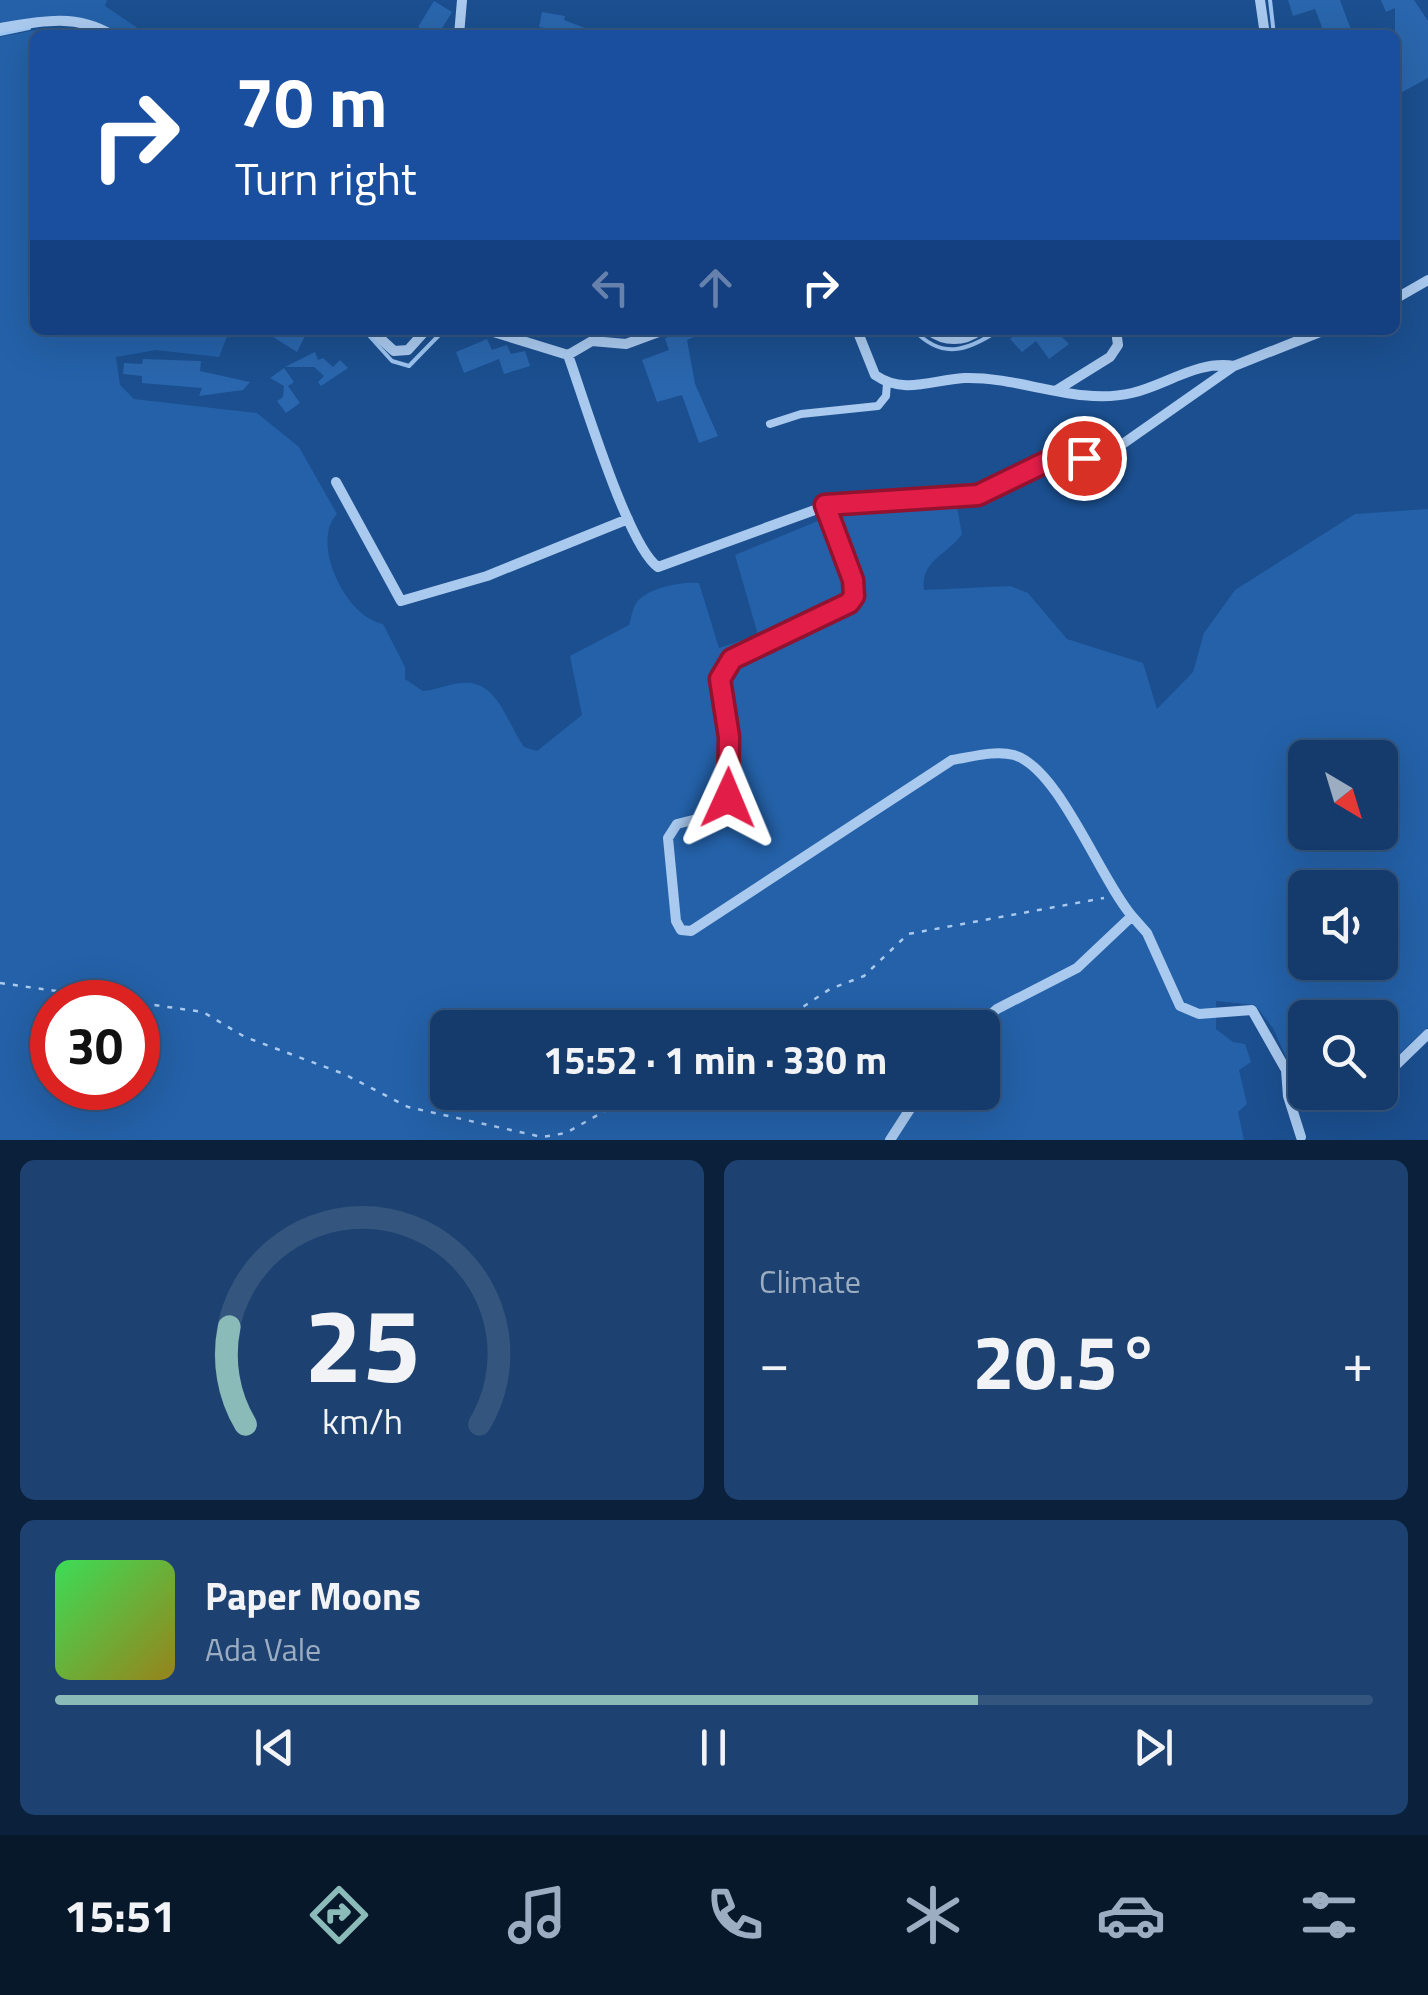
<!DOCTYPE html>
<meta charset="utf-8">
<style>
:root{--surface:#143b6b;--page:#1d4271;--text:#f1f3f6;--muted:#9dadc1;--line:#33557e;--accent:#8bbbb9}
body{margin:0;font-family:"Titillium Web",sans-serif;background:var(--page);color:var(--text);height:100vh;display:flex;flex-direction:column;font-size:38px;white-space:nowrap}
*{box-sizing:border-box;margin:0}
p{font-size:32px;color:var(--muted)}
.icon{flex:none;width:55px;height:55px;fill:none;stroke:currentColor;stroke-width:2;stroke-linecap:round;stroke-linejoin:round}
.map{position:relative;height:1140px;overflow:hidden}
.panel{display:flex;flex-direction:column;gap:20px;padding:20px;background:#0b203b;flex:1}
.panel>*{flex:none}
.guide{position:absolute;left:30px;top:30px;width:1370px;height:305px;border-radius:15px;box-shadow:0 10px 40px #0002,0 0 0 2px var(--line);background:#1a4fa0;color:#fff;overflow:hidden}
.needle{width:65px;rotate:142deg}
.fabs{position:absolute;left:1288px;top:740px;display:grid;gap:20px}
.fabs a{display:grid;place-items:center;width:110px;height:110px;border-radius:15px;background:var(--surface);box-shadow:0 10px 40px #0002,0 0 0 2px var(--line);font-size:50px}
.speed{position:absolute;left:30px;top:980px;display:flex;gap:20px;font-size:50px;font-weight:700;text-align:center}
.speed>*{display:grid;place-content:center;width:130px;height:130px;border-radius:50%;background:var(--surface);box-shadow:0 10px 40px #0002,0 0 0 2px var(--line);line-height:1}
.speed .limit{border:15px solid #d22;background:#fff;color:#111}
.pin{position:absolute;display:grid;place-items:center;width:85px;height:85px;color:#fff;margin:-42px;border:5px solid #fff;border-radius:50%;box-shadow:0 2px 10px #0007}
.me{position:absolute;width:110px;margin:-55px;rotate:1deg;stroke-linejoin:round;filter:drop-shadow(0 0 8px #0008)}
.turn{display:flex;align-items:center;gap:35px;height:210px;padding:0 40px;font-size:45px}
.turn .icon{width:130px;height:130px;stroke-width:2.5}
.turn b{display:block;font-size:70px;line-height:85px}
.lanes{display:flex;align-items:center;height:95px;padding:0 40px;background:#0003;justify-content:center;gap:50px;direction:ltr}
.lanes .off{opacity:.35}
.big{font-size:75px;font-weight:700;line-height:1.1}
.panel .widget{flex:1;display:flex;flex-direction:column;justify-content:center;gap:15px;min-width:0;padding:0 35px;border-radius:15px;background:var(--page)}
.panel .dial{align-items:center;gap:0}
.dial svg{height:260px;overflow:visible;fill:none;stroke:var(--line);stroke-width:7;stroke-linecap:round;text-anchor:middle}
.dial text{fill:var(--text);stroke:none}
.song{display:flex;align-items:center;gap:30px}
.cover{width:120px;height:120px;border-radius:15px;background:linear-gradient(135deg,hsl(130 70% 55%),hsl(50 70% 35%))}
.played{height:10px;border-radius:5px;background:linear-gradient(90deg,var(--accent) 70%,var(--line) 70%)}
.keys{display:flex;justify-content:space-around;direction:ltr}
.heat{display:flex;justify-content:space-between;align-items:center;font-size:55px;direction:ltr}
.panel .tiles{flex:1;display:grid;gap:20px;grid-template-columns:1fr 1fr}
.widget:last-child{grid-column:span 2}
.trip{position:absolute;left:430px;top:1010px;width:570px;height:100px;border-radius:15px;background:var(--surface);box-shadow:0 10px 40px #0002,0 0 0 2px var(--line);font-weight:700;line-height:100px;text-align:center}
.dock{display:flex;height:160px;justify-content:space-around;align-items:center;background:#08182b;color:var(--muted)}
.dock .icon{width:70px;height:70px}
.dock .active{color:var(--accent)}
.dock b{font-size:45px;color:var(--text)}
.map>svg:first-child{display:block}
</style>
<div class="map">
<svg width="1428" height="1140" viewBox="0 0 1428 1140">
<rect width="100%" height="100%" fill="#1b4f8f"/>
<path fill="#2461a8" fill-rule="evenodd" d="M 0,0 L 107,0 L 105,6 L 148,35 L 115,35 L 94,22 L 0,26 Z
M 46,28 L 95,35 L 35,35 L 35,330 L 223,330 L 228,334 L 219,357 L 156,350 L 116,357 L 120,385 L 134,399 L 257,413 L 299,447 L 337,514 C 310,542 345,617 383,624 L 405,667 L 405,679 L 423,691 C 436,690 448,684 462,683 C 498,679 507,724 524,747 L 537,751 L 582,715 L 570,656 L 629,625 C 631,618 633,607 637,602 C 647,588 683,581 699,583 L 719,648 L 758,635 L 735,555 L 837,513 L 957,507 L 962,534 C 948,555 920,560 924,590 L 1010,586 L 1028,593 L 1067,639 L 1143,663 L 1157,709 L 1193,672 L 1204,633 L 1235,590 L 1355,514 L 1428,509 L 1428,1027 L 1390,1063 L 1380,1067 L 1380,1018 L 1305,1018 L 1305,1072 L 1290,1066 L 1273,1028 L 1255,1005 L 1216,1001 L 1216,1029 L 1233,1042 L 1245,1044 L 1251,1062 L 1239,1070 L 1247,1104 L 1238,1112 L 1244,1140 L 0,1140 L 0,37 ZM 1305,758 L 1380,758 L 1380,832 L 1305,832 ZM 1305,888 L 1380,888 L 1380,962 L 1305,962 ZM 52,1002 L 138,1002 L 138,1088 L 52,1088 ZM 448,1028 L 982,1028 L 982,1092 L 448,1092 Z"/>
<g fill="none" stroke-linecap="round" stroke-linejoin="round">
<path stroke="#9cc4f0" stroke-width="4" d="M 1270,0 L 1274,35
M 0,34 L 29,28
M 364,330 L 392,361 L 409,366 L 444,330
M 914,330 C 942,360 967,351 999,330"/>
</g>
<path fill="#2a66ad" d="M 1288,0 L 1340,0 L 1353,35 L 1325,35 L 1315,9 L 1293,16 Z
M 1381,0 L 1414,0 L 1428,21 L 1428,78 L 1395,96 L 1395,8 L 1386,12 Z
M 434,1 L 452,12 L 438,35 L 418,27 Z
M 542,12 L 565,16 L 564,20 L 603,35 L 564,35 L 565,32 L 539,27 Z
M 262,330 L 299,330 L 306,334 L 297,352 Z
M 710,330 L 687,340 L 695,384 L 718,436 L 699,443 L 682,395 L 657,402 L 642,360 L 669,350 L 665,339 L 673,331 Z
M 1021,330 L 1055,330 L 1069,344 L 1049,359 L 1036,341 L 1022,352 L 1010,339 Z
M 487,339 L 492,350 L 507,345 L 511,354 L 525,351 L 530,366 L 504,374 L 499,359 L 464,373 L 456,352 Z
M 315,352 L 318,360 L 323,358 L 333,367 L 340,360 L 348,368 L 321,386 L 318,382 L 324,376 L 314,367 L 285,367 Z
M 143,359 L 201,361 L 200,371 L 250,382 L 243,390 L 199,396 L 202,388 L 142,383 L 142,376 L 123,374 L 124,363 L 142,364 Z
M 284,368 L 294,382 L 288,386 L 300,403 L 286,413 L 277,401 L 283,397 L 284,386 L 270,378 Z"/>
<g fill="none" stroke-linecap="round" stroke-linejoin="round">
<path stroke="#a9c9ee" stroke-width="2.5" stroke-dasharray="5 8" stroke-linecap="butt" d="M 0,983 L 203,1012 L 245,1037 L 344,1074 L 408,1107 L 542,1137 L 566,1133 L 638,1092
M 771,1028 L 830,989 L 864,976 L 908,934 L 1104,898"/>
<path stroke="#a9c9ee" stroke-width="8" d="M 770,424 L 801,414 L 878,406 L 886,396 L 887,383"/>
<path stroke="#a9c9ee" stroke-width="10" d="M 1260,0 L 1265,35
M 0,28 C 40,21 76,13 112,35
M 459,35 L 462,0
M 1395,299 L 1428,280
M 371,330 L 394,351 L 408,350 L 426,330
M 487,330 L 568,355 L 592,341 L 626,344 L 664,330
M 857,330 L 875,375 C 904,395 932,380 964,378 C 1019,376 1077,406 1132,393 C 1166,385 1198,360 1234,366
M 929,330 C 944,342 964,342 980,330
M 568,355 C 583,396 628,547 658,567 L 834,503 L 978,495 L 1050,460 L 1079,459 L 1114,450 L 1234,366 L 1325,330
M 1057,390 L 1110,357 L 1118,345 L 1116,330
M 336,482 L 401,601 L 487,576 L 628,519
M 825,505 L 853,580 L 854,596 L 849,603 L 732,659 L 720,679 L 729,737 L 725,812 L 677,824 L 668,838 L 676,921 L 681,930 L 691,931 L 952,760 C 972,757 994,750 1014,755 C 1059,768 1100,879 1132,916
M 975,1028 L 997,1009 L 1077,968 L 1132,916 L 1147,933 L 1180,1006 L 1199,1014 L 1252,1010 L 1286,1070 L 1305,1078
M 1286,1070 L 1288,1096 L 1301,1137
M 1380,1073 L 1393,1068 L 1428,1034
M 890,1140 L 921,1092"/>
</g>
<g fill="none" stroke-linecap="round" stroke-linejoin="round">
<g stroke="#92132f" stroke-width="25">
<path id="route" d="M 728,798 L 729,737 L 720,679 L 732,659 L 849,603 L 854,596 L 853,580 L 825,505 L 978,495 L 1050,460 L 1084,458"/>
</g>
<use href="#route" stroke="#e11d48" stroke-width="18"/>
</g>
</svg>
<div class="fabs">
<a><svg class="needle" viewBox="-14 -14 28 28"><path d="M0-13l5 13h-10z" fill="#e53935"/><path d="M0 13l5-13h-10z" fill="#9dadc1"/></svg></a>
<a><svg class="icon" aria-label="sound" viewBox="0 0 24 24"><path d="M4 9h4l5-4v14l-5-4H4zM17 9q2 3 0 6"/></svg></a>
<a><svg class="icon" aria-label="search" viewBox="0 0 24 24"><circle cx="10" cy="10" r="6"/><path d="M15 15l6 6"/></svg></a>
</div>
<div class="speed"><div class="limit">30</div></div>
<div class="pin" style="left:1084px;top:458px;background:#d93025"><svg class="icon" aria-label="arrive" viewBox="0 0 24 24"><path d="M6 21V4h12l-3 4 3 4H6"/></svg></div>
<svg class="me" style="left:728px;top:798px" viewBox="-20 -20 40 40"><path d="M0-17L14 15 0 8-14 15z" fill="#e11d48" stroke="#fff" stroke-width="4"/></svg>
<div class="trip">15:52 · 1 min · 330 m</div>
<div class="guide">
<div class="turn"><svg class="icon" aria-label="right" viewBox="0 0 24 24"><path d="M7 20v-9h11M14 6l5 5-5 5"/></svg><div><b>70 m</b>Turn right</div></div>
<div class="lanes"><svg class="icon off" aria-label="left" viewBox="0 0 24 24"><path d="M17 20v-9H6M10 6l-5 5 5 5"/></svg><svg class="icon off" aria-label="ahead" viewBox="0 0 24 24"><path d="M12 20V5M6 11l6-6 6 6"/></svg><svg class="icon" aria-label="right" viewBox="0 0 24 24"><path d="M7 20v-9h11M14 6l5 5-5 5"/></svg></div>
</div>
</div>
<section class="panel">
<div class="tiles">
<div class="widget dial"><svg viewBox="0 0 100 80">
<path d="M14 69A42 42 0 1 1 86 69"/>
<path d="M14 69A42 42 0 0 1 9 39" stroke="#8bbbb9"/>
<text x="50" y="56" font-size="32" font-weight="700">25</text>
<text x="50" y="72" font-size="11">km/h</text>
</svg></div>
<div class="widget"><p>Climate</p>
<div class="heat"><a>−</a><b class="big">20.5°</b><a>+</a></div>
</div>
<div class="widget">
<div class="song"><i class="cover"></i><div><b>Paper Moons</b><p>Ada Vale</p></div></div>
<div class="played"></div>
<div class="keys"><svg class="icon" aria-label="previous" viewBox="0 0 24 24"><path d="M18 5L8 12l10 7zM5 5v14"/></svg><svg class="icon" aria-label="pause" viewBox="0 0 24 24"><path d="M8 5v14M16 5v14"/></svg><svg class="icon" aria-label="next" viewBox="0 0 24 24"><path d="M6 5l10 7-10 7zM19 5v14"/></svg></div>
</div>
</div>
</section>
<nav class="dock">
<b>15:51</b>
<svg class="icon active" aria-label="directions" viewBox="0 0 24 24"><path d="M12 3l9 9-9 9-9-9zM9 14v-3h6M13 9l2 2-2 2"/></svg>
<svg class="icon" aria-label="music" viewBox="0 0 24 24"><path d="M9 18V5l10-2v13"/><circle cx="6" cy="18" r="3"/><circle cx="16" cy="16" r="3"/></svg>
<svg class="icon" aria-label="phone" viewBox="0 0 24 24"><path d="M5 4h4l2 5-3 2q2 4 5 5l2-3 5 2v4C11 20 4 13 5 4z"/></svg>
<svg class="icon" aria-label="climate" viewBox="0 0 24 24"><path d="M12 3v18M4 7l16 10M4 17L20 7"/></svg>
<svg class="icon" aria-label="car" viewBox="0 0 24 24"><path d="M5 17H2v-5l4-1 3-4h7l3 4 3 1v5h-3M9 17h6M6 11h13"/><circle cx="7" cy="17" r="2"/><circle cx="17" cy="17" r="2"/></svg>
<svg class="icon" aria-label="filters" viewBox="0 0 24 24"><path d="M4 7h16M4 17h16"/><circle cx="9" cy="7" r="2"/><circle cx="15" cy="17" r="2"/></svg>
</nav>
